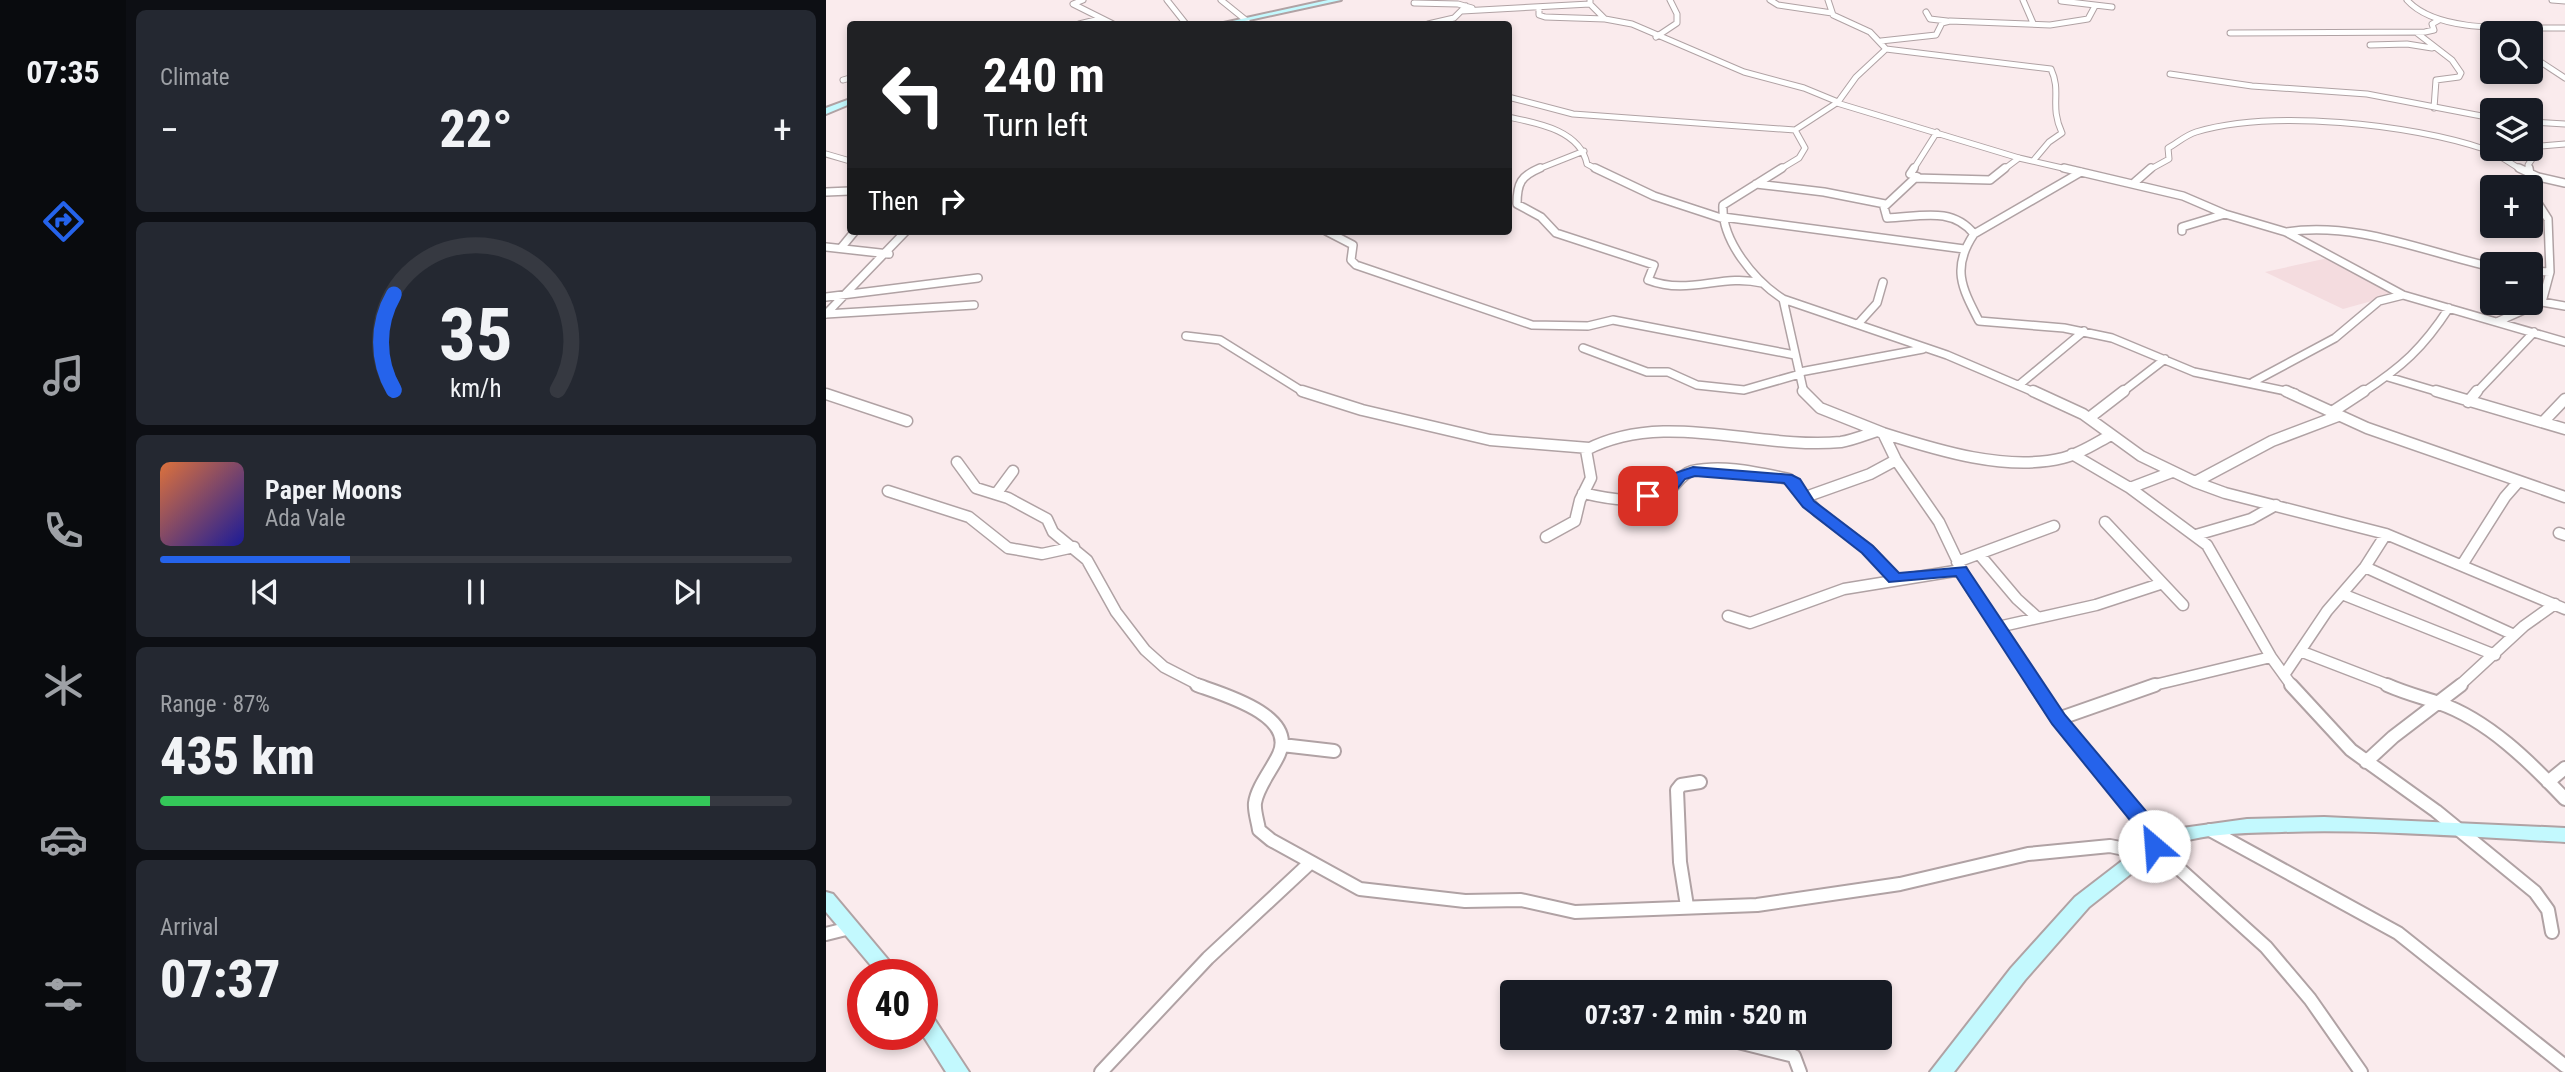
<!DOCTYPE html>
<meta charset="utf-8">
<style>
:root{--surface:#171b24;--page:#242831;--text:#f1f3f6;--muted:#9ea1a6;--line:#363941;--accent:#2563eb}
body{margin:0;font-family:"Roboto Condensed",sans-serif;background:var(--page);color:var(--text);height:100vh;display:flex;flex-direction:column;font-size:26px;white-space:nowrap}
*{box-sizing:border-box;margin:0}
p{font-size:23px;color:var(--muted)}
.icon{flex:none;width:38px;height:38px;fill:none;stroke:currentColor;stroke-width:2;stroke-linecap:round;stroke-linejoin:round}
.map{position:relative;flex:1;overflow:hidden}
.sheet{display:flex;flex-direction:column;gap:10px;padding:10px;background:#0d0f14;width:700px}
.sheet>*{flex:none}
.hud{position:absolute;left:21px;top:21px;width:665px;height:214px;border-radius:7px;box-shadow:0 4px 10px #0003;background:#202124;color:#fff;overflow:hidden}
.fabs{position:absolute;left:1654px;top:21px;display:grid;gap:14px}
.fabs a{display:grid;place-items:center;width:63px;height:63px;border-radius:7px;background:var(--surface);box-shadow:0 4px 10px #0003;font-size:35px}
.speed{position:absolute;left:21px;top:959px;display:flex;gap:14px;font-size:35px;font-weight:700;text-align:center}
.speed>*{display:grid;place-content:center;width:91px;height:91px;border-radius:50%;background:var(--surface);box-shadow:0 4px 10px #0003;line-height:1}
.speed .limit{border:10px solid #d22;background:#fff;color:#111}
.pin{position:absolute;display:grid;place-items:center;width:60px;height:60px;color:#fff;margin:-30px;border-radius:14px;box-shadow:0 4px 10px #0006}
.me{position:absolute;width:77px;margin:-38px;rotate:333deg;stroke-linejoin:round;filter:drop-shadow(0 0 5px #0008)}
.turn{display:flex;align-items:center;gap:24px;height:147px;padding:0 21px;font-size:32px}
.turn .icon{width:91px;height:91px;stroke-width:2.5}
.turn b{display:block;font-size:49px;line-height:60px}
.then{display:flex;align-items:center;height:66px;padding:0 21px;background:#0003;gap:14px;font-size:26px}
.big{font-size:52px;font-weight:800;line-height:1.1}
.sheet .tile{flex:1;display:flex;flex-direction:column;justify-content:center;gap:10px;min-width:0;padding:0 24px;border-radius:10px;background:var(--page)}
.sheet .dial{align-items:center;gap:0}
.dial svg{height:182px;overflow:visible;fill:none;stroke:var(--line);stroke-width:7;stroke-linecap:round;text-anchor:middle}
.dial text{fill:var(--text);stroke:none}
.song{display:flex;align-items:center;gap:21px}
.cover{width:84px;height:84px;border-radius:10px;background:linear-gradient(135deg,hsl(20 70% 55%),hsl(240 70% 35%))}
.played{height:7px;border-radius:4px;background:linear-gradient(90deg,var(--accent) 30%,var(--line) 30%)}
.keys{display:flex;justify-content:space-around;direction:ltr}
.heat{display:flex;justify-content:space-between;align-items:center;font-size:38px;direction:ltr}
.charge{height:10px;border-radius:5px;background:linear-gradient(90deg,#34c759 87%,var(--line) 0)}
.trip{position:absolute;left:674px;top:980px;width:392px;height:70px;border-radius:7px;background:var(--surface);box-shadow:0 4px 10px #0003;font-weight:800;line-height:70px;text-align:center}
main{display:flex;flex:1;min-height:0}
.dock{display:flex;flex-direction:column;width:126px;justify-content:space-around;align-items:center;background:#090b0e;color:var(--muted)}
.dock .icon{width:49px;height:49px}
.dock .active{color:var(--accent)}
.dock b{font-size:32px;color:var(--text)}
.map>svg:first-child{display:block}
</style>
<main>
<nav class="dock">
<b>07:35</b>
<svg class="icon active" aria-label="directions" viewBox="0 0 24 24"><path d="M12 3l9 9-9 9-9-9zM9 14v-3h6M13 9l2 2-2 2"/></svg>
<svg class="icon" aria-label="music" viewBox="0 0 24 24"><path d="M9 18V5l10-2v13"/><circle cx="6" cy="18" r="3"/><circle cx="16" cy="16" r="3"/></svg>
<svg class="icon" aria-label="phone" viewBox="0 0 24 24"><path d="M5 4h4l2 5-3 2q2 4 5 5l2-3 5 2v4C11 20 4 13 5 4z"/></svg>
<svg class="icon" aria-label="climate" viewBox="0 0 24 24"><path d="M12 3v18M4 7l16 10M4 17L20 7"/></svg>
<svg class="icon" aria-label="car" viewBox="0 0 24 24"><path d="M5 17H2v-5l4-1 3-4h7l3 4 3 1v5h-3M9 17h6M6 11h13"/><circle cx="7" cy="17" r="2"/><circle cx="17" cy="17" r="2"/></svg>
<svg class="icon" aria-label="filters" viewBox="0 0 24 24"><path d="M4 7h16M4 17h16"/><circle cx="9" cy="7" r="2"/><circle cx="15" cy="17" r="2"/></svg>
</nav>
<section class="sheet">
<div class="tile"><p>Climate</p>
<div class="heat"><a>−</a><b class="big">22°</b><a>+</a></div>
</div>
<div class="tile dial"><svg viewBox="0 0 100 80">
<path d="M14 69A42 42 0 1 1 86 69"/>
<path d="M14 69A42 42 0 0 1 14 27" stroke="#2563eb"/>
<text x="50" y="56" font-size="32" font-weight="700">35</text>
<text x="50" y="72" font-size="11">km/h</text>
</svg></div>
<div class="tile">
<div class="song"><i class="cover"></i><div><b>Paper Moons</b><p>Ada Vale</p></div></div>
<div class="played"></div>
<div class="keys"><svg class="icon" aria-label="previous" viewBox="0 0 24 24"><path d="M18 5L8 12l10 7zM5 5v14"/></svg><svg class="icon" aria-label="pause" viewBox="0 0 24 24"><path d="M8 5v14M16 5v14"/></svg><svg class="icon" aria-label="next" viewBox="0 0 24 24"><path d="M6 5l10 7-10 7zM19 5v14"/></svg></div>
</div>
<div class="tile"><p>Range · 87%</p><b class="big">435 km</b><div class="charge"></div></div>
<div class="tile"><p>Arrival</p><b class="big">07:37</b></div>
</section>
<div class="map">
<svg width="1739" height="1072" viewBox="0 0 1739 1072">
<rect width="100%" height="100%" fill="#faebed"/>
<path fill="#f4dcdf" d="M 1502,258 L 1571,294 L 1517,309 L 1439,272 Z"/>
<g fill="none" stroke-linecap="round" stroke-linejoin="round">
<g stroke="#b0a2a4" stroke-width="7">
<path id="street-far3" d="M 257,0 L 247,4 L 287,24
M 341,0 L 360,24
M 395,0 L 421,21
M 764,0 L 764,4 L 779,19 L 806,24 L 918,72 L 978,88 L 1012,102
M 944,0 L 952,5 L 1006,13
M 1197,0 L 1207,23
M 1581,0 C 1612,35 1695,27 1739,28
M 1726,0 L 1739,1
M 1235,1 L 1286,7
M 588,3 L 632,4 L 646,8
M 713,9 L 713,15 L 719,17 L 779,19
M 636,11 L 764,4
M 1100,12 L 1104,19 L 1121,21
M 253,24 L 274,19
M 602,24 L 628,18 L 640,6
M 1404,33 L 1599,32 L 1608,30 L 1606,24 L 1613,20
M 1591,33 L 1626,60 L 1635,73 L 1633,77 L 1610,80 L 1608,108
M 830,37 L 851,23 L 851,14 L 844,0
M 1055,41 L 1110,35 L 1116,23 L 1124,21 L 1224,25 L 1262,19 L 1269,6
M 1544,45 L 1581,44 L 1606,48
M 1060,49 L 1225,69 C 1236,93 1223,105 1236,133 L 1223,142 L 1207,161
M 1704,55 L 1739,78
M 1344,74 L 1426,86 L 1541,94 L 1666,118
M 17,80 L 24,78
M 682,97 L 747,114 L 969,130
M 1011,103 L 1193,158 L 1245,170
M 682,117 C 711,123 754,130 761,164 L 772,170
M 1704,122 L 1739,124
M 0,154 L 24,161
M 710,170 L 758,151
M 953,170 L 973,158 L 979,148 L 969,130 L 1012,102 L 1030,77 L 1060,49 L 1044,32 L 1007,15 L 1002,0
M 1087,170 L 1111,132
M 1177,170 L 1193,158
M 1323,170 L 1343,159 L 1342,148 C 1351,143 1360,135 1370,132 C 1445,109 1584,124 1658,149 C 1672,153 1683,163 1696,170
M 1703,170 L 1702,165 L 1715,146 L 1739,144"/>
</g>
<g stroke="#b0a2a4" stroke-width="10">
<path id="street-far2" d="M 714,168 C 695,176 691,183 691,204 L 715,217 L 730,233 L 828,265 L 822,280 C 864,296 895,273 936,283
M 769,168 L 828,196 L 898,219
M 956,168 L 897,205 C 895,241 929,281 957,299 L 978,393
M 1088,168 L 1084,174 L 1092,177
M 1238,168 L 1357,196 L 1399,214 L 1460,232 L 1577,295 L 1739,342
M 1693,168 L 1712,177 L 1739,183
M 1255,172 L 1148,234 C 1125,268 1136,288 1153,321 L 1238,328 L 1286,338 L 1368,372 L 1469,393
M 1309,182 L 1325,168
M 930,184 L 998,192 L 1059,204
M 0,192 L 24,191
M 897,217 L 1138,249
M 500,231 L 527,245 L 525,260 L 530,265 L 706,325 L 762,326 L 787,320 L 969,355
M 1356,231 L 1356,227 L 1399,214
M 1460,232 C 1530,221 1599,252 1666,267
M 1148,234 C 1126,206 1093,217 1061,218 L 1058,207 L 1089,178 L 1164,180 L 1179,168
M 0,247 L 63,254
M 15,248 L 29,231
M 1704,271 L 1724,272
M 0,297 L 152,278
M 957,299 L 1121,355 L 1210,393
M 1716,302 L 1739,306
M 0,314 L 148,305
M 0,314 L 80,231
M 1673,321 L 1716,302 L 1724,272 L 1722,219 L 1708,197 L 1703,168
M 1032,324 L 1051,303 L 1057,282
M 360,336 L 394,340 L 479,393
M 757,348 L 821,372 L 842,372 L 871,385 L 918,390 L 974,374
M 974,372 L 1097,349
M 1562,377 L 1616,393
M 1427,382 L 1509,338 L 1553,301 L 1577,295
M 1193,385 L 1258,331
M 1295,393 L 1339,359
M 1536,393 C 1576,367 1597,348 1623,308
M 1650,393 L 1708,332"/>
</g>
<g stroke="#b0a2a4" stroke-width="13">
<path id="street-far1" d="M 476,391 L 536,410 L 664,440 L 763,448
M 977,391 L 994,408 L 1057,433 L 1070,460 L 1113,522 L 1144,587 L 1210,686
M 1207,391 L 1257,414 L 1315,456 L 1369,482 L 1399,493 L 1560,534 L 1739,609
M 1460,391 L 1541,428 L 1739,497
M 1610,391 L 1739,429
M 0,394 L 81,421
M 1642,402 L 1651,391
M 1506,412 L 1538,391
M 1263,418 L 1298,391
M 1717,422 L 1739,399
M 1057,433 C 1111,450 1180,472 1237,458 C 1254,454 1270,443 1285,435
M 1246,454 L 1304,488 L 1381,545 L 1445,657 L 1466,686
M 131,462 L 150,488 L 182,498 L 221,519 L 227,532 L 261,560 L 290,612 L 319,650 L 338,667 L 375,686
M 1369,482 L 1446,441 L 1512,416
M 1304,488 L 1346,472
M 62,491 L 143,517 L 182,548 L 216,554 L 248,547
M 757,493 C 782,499 819,506 842,491 C 851,485 855,474 866,471 C 898,464 933,473 963,479 L 981,500
M 170,494 L 187,471
M 1279,522 L 1357,605
M 1733,533 L 1739,535
M 1370,535 L 1425,519 L 1450,505
M 720,537 L 749,521 L 754,500 L 765,478 L 760,450 C 839,409 931,450 1015,442 C 1027,440 1039,435 1051,431
M 1153,554 L 1191,599 L 1212,618
M 1131,562 L 1228,526
M 1636,565 L 1679,497 L 1693,481
M 1539,567 L 1686,634
M 1069,578 L 1042,549 L 992,512 L 981,500 L 985,495 L 1044,474 L 1070,460
M 1516,594 L 1669,655
M 902,616 L 924,623 L 1018,589 L 1135,570
M 1172,627 L 1270,605 L 1334,584
M 1474,651 L 1565,686
M 1458,675 L 1501,611 L 1539,567 L 1560,534
M 1324,686 L 1445,657
M 1633,686 L 1698,626 L 1729,604"/>
</g>
<g stroke="#b0a2a4" stroke-width="16">
<path id="street" d="M 371,685 C 396,694 471,715 453,754 C 447,768 431,787 429,803 C 428,811 432,822 433,830 L 445,840 L 534,889 L 639,901 L 695,900 L 749,912 L 931,905 L 1074,884 L 1202,854 L 1284,846 L 1318,853
M 1209,685 L 1232,719 L 1333,842
M 1465,685 L 1525,750 L 1610,811 L 1709,892 L 1722,910 L 1726,932
M 1561,685 C 1579,693 1595,697 1613,703 C 1662,720 1704,762 1739,799
M 1232,719 L 1329,685
M 456,745 L 508,751
M 1540,762 L 1567,737 L 1635,685
M 1722,782 L 1739,768
M 1384,830 L 1572,933 L 1739,1066
M 1328,846 L 1440,947 L 1484,999 L 1535,1072
M 861,906 L 854,862 L 851,790 L 855,785 L 874,782
M 0,934 L 24,928
M 908,1041 L 968,1056 L 974,1072
M 275,1072 L 382,958 L 485,862"/>
</g>
<g stroke="#b0a2a4" stroke-width="4">
<path id="secondary" d="M 502,0 L 515,0 L 405,24 L 393,24 Z
M 24,99 L 24,104 L 0,114 L 0,108 Z
M 1498,817 L 1739,828 L 1739,842 C 1645,837 1550,829 1456,832 C 1418,833 1375,833 1339,847 L 1263,907 L 1199,980 L 1128,1072 L 1104,1072 L 1185,968 L 1249,897 L 1327,837 L 1349,829 L 1421,819 Z
M 0,892 L 7,894 L 75,975 L 53,975 L 0,912 Z
M 96,1008 L 103,1011 L 143,1072 L 120,1072 L 96,1034 Z"/>
</g>
<use href="#street-far3" stroke="#fff" stroke-width="5"/>
<use href="#street-far2" stroke="#fff" stroke-width="7"/>
<use href="#street-far1" stroke="#fff" stroke-width="10"/>
<use href="#street" stroke="#fff" stroke-width="12"/>
<use href="#secondary" fill="#c3f9fe" fill-rule="evenodd"/>
</g>
<path fill="#2563eb" stroke="#184099" stroke-width="2" d="M 867,467 L 966,475 L 974,479 L 988,501 L 1047,546 L 1073,573 L 1140,567 L 1239,715 L 1341,836 L 1344,842 L 1336,851 L 1328,853 L 1321,851 L 1318,846 L 1321,841 L 1226,724 L 1130,576 L 1063,582 L 1036,553 L 977,507 L 958,483 L 869,476 L 859,479 L 847,494 L 822,501 L 814,496 L 837,487 L 849,473 Z"/>
</svg>
<div class="fabs">
<a><svg class="icon" aria-label="search" viewBox="0 0 24 24"><circle cx="10" cy="10" r="6"/><path d="M15 15l6 6"/></svg></a>
<a><svg class="icon" aria-label="layers" viewBox="0 0 24 24"><path d="M12 4l9 5-9 5-9-5zM3 14l9 5 9-5"/></svg></a>
<a>+</a>
<a>−</a>
</div>
<div class="speed"><div class="limit">40</div></div>
<div class="pin" style="left:822px;top:496px;background:#d93025"><svg class="icon" aria-label="arrive" viewBox="0 0 24 24"><path d="M6 21V4h12l-3 4 3 4H6"/></svg></div>
<svg class="me" style="left:1328px;top:846px" viewBox="-20 -20 40 40"><circle r="19" fill="#fff"/><path d="M0-13L10 11 0 6-10 11z" fill="#2563eb"/></svg>
<div class="trip">07:37 · 2 min · 520 m</div>
<div class="hud">
<div class="turn"><svg class="icon" aria-label="left" viewBox="0 0 24 24"><path d="M17 20v-9H6M10 6l-5 5 5 5"/></svg><div><b>240 m</b>Turn left</div></div>
<div class="then">Then<svg class="icon" aria-label="right" viewBox="0 0 24 24"><path d="M7 20v-9h11M14 6l5 5-5 5"/></svg></div>
</div>
</div>
</main>
